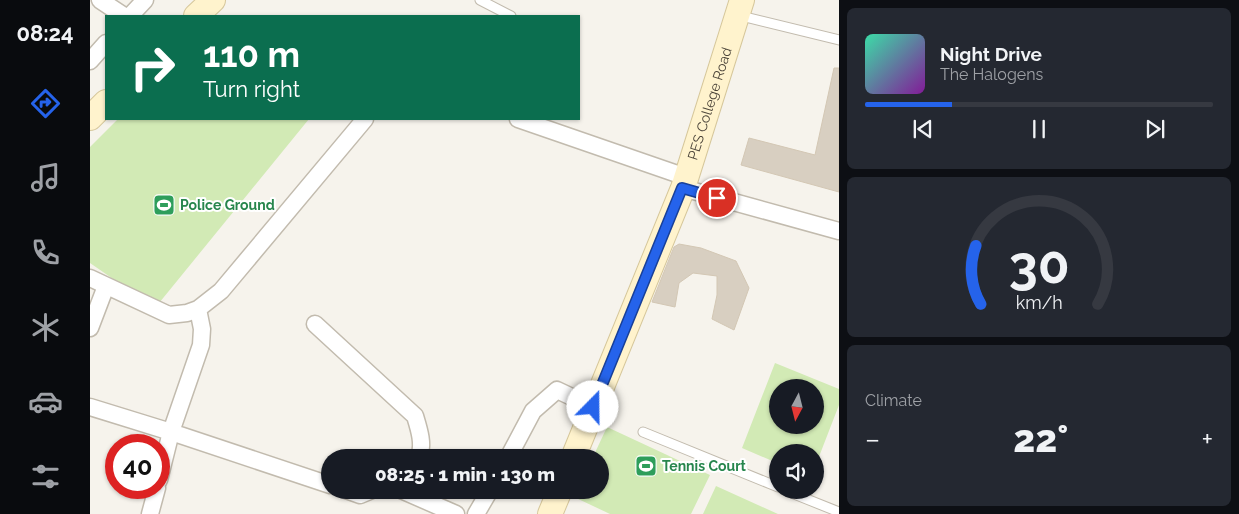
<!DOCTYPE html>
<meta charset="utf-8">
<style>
:root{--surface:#171b24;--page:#242831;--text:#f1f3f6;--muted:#9ea1a6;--line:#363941;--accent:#2563eb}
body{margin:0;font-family:Raleway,sans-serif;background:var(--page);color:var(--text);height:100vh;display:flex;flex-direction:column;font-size:19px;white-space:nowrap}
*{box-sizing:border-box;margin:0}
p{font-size:16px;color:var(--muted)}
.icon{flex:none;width:28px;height:28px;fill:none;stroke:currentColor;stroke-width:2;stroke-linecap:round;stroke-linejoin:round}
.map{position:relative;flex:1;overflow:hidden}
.drawer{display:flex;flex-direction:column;gap:8px;padding:8px;background:#0d0f14;width:400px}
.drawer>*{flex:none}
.hud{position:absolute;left:15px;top:15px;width:475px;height:105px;border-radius:0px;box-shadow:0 1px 4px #0004;background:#0b6e4f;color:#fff;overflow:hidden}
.needle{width:32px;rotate:187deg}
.buttons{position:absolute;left:679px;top:379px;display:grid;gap:10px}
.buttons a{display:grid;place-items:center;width:55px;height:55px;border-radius:50%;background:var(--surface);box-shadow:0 1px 4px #0004;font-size:25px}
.speed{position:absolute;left:15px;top:434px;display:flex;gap:10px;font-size:25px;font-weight:700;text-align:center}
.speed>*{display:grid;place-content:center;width:65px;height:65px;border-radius:50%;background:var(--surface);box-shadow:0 1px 4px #0004;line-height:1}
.speed .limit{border:8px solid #d22;background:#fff;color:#111}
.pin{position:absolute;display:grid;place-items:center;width:42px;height:42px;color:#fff;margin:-21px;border:2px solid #fff;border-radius:50%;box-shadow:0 1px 5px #0007}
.me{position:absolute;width:55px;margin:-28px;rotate:22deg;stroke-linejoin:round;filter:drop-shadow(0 0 4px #0008)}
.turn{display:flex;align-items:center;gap:18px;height:105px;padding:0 15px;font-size:22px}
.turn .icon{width:65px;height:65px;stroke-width:2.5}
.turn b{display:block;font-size:35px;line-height:42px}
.big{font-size:38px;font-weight:800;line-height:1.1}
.drawer .card{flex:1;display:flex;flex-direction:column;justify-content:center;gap:8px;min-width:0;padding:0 18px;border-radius:8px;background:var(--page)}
.drawer .dial{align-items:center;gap:0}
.dial svg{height:130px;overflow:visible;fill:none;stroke:var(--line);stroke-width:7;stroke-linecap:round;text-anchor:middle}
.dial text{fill:var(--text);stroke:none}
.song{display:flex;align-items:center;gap:15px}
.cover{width:60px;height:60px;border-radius:8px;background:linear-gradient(135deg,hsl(160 70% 55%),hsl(290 70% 35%))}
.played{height:5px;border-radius:2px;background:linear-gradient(90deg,var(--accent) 25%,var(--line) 25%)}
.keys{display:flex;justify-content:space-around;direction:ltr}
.heat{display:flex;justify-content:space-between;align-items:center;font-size:28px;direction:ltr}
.trip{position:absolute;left:231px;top:449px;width:288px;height:50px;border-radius:25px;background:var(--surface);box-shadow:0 1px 4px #0004;font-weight:800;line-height:50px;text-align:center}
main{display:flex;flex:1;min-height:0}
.dock{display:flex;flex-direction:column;width:90px;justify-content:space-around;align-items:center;background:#090b0e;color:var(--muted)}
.dock .icon{width:35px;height:35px}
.dock .active{color:var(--accent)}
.dock b{font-size:22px;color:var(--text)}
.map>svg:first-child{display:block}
</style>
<main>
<nav class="dock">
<b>08:24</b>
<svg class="icon active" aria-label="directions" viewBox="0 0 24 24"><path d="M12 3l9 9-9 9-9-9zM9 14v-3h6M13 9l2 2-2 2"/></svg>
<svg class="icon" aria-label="music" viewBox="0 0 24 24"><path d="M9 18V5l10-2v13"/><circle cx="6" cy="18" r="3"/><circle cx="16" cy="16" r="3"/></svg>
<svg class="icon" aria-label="phone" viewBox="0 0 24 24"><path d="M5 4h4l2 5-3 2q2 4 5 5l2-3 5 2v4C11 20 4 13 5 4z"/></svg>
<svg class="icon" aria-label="climate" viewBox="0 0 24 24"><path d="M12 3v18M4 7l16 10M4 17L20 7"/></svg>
<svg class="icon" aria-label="car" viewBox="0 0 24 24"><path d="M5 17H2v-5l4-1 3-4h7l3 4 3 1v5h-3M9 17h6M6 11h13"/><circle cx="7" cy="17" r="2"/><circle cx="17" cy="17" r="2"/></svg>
<svg class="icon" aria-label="filters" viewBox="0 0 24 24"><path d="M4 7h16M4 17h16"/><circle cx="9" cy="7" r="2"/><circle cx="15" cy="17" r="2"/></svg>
</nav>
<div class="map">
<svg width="749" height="514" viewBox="0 0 749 514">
<rect width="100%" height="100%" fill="#f6f3ec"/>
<path fill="#d2eab5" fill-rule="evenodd" d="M 28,119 L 219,119 L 65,308 L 0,263 L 0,147 Z
M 685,363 L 749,389 L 749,405 L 725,467 L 725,452 L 688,452 L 687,463 L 652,448 ZM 688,388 L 725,388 L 725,425 L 688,425 Z
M 517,427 L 620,475 L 601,514 L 520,514 L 484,497 L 487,490 L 510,490 L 510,458 L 503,457 Z
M 626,486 L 688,514 L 613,514 Z"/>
<path fill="#d8cfc1" stroke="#d3c7b4" d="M 744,68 L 749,68 L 749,192 L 651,165 L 659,138 L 725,155 Z
M 589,244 L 611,248 L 646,261 L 659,288 L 644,330 L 622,319 L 627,295 L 627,276 L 603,273 L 589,283 L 585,307 L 562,302 L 584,247 Z"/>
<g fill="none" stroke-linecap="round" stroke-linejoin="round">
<g stroke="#c2bbae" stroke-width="11">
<path id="lane" d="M 390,0 L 421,16
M 647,15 L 749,40
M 553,432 L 688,487
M 694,490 L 749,512"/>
</g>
<g stroke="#c2bbae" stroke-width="19">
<path id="street" d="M 10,0 L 34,16
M 40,16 L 55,0
M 0,61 L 16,43
M 428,119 L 596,177
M 593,188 L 749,231
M 0,278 L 79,315 L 97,313 L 108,309 L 131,291 L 275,119
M 225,324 L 325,416 C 329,429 334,444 329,458
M 0,328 L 16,286
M 0,407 L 81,432 L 240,485
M 418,458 L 443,411 L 467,390 L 503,407
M 69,480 L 81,432 L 111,345 L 112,329 L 108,309
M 256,490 L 270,495 L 282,490
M 311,490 L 366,514
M 60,514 L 67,488
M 386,514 L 400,490"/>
</g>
<g stroke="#d6c79b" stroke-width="26">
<g id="secondary">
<path d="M 106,16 L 123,0"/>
<path d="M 0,118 L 16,102"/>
<path id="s1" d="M 483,458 L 593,188 L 652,0"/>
<path d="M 460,514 L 470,490"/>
</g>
</g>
<use href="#lane" stroke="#fff" stroke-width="9"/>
<use href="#street" stroke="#fff" stroke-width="16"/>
<use href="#secondary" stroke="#fff3cd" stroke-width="24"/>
</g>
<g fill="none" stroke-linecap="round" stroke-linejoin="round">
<g stroke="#184099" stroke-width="12">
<path id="route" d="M 503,407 L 592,188 L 627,198"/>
</g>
<use href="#route" stroke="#2563eb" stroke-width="9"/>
</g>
<defs>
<g id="stadium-square" transform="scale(1.125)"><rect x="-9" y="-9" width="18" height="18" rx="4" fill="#2e9e5b" stroke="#fff"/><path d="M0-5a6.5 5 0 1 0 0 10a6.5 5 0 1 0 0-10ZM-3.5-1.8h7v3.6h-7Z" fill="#fff"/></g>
</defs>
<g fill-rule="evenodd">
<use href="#stadium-square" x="74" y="205"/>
<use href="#stadium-square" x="556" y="466"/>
</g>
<g text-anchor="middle" stroke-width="4" stroke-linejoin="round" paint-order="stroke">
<g font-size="14" fill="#4b4439" stroke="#fff">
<text dy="5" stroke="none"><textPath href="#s1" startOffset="380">PES College Road</textPath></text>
</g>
<g font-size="14" font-weight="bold" fill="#27864d" stroke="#fff" text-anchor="start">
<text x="90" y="210">Police Ground</text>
<text x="572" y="471">Tennis Court</text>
</g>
</g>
</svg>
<div class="buttons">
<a><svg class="needle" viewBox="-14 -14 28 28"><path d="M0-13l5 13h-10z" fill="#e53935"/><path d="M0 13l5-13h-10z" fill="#9ea1a6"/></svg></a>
<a><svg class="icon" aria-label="sound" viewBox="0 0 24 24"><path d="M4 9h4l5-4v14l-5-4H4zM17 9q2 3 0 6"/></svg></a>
</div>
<div class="speed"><div class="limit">40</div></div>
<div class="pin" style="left:627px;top:198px;background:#d93025"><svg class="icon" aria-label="arrive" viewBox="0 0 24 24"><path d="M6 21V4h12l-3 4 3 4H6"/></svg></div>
<svg class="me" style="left:503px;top:407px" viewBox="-20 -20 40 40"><circle r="19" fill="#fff"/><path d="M0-13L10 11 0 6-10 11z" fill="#2563eb"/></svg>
<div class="trip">08:25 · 1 min · 130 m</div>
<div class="hud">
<div class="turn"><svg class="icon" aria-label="right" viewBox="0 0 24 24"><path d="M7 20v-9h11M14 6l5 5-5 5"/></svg><div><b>110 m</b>Turn right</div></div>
</div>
</div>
<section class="drawer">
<div class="card">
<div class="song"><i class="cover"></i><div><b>Night Drive</b><p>The Halogens</p></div></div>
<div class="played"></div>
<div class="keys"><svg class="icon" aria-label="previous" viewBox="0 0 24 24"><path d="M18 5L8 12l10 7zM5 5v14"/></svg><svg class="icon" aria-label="pause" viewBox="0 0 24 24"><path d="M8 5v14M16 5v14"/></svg><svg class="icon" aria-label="next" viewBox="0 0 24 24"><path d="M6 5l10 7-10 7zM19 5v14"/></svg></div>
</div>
<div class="card dial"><svg viewBox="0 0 100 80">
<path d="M14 69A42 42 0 1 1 86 69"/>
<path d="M14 69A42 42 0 0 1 11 33" stroke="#2563eb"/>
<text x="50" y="56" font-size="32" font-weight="700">30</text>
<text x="50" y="72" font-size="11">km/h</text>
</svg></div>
<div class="card"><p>Climate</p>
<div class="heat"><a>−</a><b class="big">22°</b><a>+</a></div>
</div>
</section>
</main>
